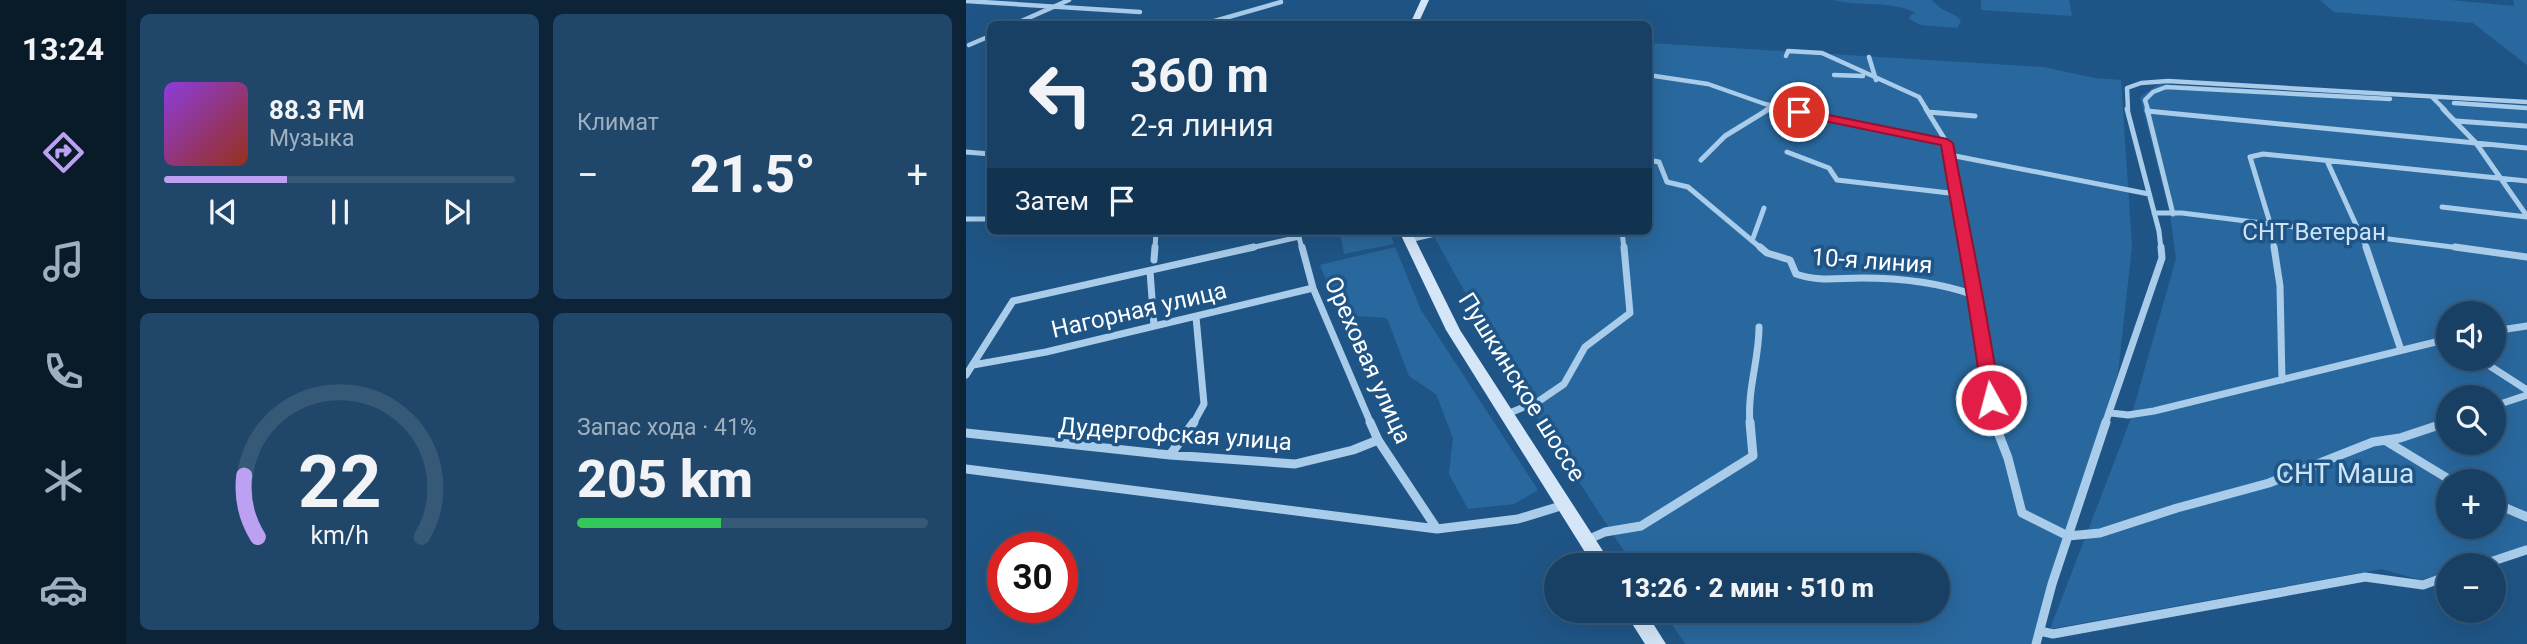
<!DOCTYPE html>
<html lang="ru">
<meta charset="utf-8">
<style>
:root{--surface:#174064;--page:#20476a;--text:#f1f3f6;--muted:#9eafbf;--line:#365978;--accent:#bca0f2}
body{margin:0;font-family:Roboto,sans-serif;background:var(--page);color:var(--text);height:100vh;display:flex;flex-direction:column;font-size:26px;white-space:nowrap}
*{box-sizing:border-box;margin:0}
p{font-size:23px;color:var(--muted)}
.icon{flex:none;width:38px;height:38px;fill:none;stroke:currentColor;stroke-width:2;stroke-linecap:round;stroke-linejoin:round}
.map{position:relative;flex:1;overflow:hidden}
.side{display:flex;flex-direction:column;gap:14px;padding:14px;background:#0d2337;width:840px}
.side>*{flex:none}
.guide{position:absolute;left:21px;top:21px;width:665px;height:214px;border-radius:10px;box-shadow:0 7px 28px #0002,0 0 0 2px var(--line);background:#174064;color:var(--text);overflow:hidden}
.controls{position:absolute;left:1470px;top:301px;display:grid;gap:14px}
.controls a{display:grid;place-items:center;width:70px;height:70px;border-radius:50%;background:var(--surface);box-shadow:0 7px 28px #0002,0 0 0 2px var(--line);font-size:35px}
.speed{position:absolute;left:21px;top:532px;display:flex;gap:14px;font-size:35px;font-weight:700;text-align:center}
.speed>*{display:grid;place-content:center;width:91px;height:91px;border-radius:50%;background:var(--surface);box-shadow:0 7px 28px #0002,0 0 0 2px var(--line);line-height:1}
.speed .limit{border:10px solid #d22;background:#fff;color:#111}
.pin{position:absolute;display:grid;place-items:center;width:60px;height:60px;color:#fff;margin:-30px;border:4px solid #fff;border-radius:50%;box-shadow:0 2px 7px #0007}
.me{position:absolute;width:77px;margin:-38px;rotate:353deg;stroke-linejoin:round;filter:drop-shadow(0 0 5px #0008)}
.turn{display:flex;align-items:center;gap:24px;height:147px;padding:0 28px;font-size:32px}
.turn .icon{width:91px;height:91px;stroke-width:2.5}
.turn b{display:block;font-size:49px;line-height:60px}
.then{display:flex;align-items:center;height:66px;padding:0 28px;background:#0003;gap:14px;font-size:26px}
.big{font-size:52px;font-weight:800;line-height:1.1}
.side .widget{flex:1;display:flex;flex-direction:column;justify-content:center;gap:10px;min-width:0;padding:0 24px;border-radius:10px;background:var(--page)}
.side .dial{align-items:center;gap:0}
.dial svg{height:182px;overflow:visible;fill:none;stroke:var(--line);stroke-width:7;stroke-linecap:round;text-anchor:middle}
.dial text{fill:var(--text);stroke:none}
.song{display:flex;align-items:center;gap:21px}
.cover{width:84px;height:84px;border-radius:10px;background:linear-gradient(135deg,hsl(270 70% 55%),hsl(10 70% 35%))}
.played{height:7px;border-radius:4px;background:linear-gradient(90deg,var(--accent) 35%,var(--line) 35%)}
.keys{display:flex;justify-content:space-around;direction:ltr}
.heat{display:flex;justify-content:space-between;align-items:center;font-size:38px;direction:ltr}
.charge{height:10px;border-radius:5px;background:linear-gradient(90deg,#34c759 41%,var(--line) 0)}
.side .tiles{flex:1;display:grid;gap:14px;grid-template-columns:repeat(2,1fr)}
.trip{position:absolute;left:578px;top:553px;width:406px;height:70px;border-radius:35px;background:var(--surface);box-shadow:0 7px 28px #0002,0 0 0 2px var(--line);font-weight:800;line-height:70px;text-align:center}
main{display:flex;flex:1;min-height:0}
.menu{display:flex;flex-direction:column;width:126px;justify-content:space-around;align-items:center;background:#091a28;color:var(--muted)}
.menu .icon{width:49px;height:49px}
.menu .selected{color:var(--accent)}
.menu b{font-size:32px;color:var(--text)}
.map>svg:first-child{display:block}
</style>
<main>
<nav class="menu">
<b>13:24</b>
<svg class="icon selected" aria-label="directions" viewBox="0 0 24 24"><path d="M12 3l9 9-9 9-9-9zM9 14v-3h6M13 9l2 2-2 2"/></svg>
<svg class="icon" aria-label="music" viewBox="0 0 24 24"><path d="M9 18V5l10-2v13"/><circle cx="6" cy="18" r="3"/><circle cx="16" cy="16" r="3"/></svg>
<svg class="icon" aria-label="phone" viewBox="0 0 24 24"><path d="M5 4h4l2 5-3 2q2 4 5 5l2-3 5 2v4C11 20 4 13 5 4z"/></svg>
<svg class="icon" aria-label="climate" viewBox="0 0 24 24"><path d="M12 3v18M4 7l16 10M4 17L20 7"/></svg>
<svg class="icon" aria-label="car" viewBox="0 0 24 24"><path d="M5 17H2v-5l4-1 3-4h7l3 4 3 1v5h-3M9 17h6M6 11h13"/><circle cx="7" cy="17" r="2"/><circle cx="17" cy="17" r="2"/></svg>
</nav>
<section class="side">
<div class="tiles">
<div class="widget">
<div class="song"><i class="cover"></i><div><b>88.3 FM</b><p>Музыка</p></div></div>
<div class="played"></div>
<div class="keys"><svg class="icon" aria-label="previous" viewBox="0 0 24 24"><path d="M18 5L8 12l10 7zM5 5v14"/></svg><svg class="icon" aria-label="pause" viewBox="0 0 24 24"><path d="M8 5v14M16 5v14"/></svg><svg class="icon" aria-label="next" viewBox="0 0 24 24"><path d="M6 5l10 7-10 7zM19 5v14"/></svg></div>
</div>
<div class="widget"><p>Климат</p>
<div class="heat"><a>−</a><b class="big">21.5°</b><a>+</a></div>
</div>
<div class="widget dial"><svg viewBox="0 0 100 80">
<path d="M14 69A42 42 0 1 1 86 69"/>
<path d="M14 69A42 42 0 0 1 8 42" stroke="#bca0f2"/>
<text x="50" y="56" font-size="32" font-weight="700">22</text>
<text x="50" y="72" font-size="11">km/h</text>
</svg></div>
<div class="widget"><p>Запас хода · 41%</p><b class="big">205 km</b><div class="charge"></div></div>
</div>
</section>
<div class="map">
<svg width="1561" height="644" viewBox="0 0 1561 644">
<rect width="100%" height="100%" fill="#1f5586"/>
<path fill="#29689e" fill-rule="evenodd" d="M 868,0 L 966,0 C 976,13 989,12 995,21 L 991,28 L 955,25 L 943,19 L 945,15 L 950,13 C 926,0 895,7 868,0 Z
M 1015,0 L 1103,0 L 1106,16 L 1015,10 Z
M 1354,0 L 1484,0 L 1548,6 L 1547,0 L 1561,0 L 1561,65 L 1507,23 L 1368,12 Z
M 683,43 L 1077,67 L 1129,78 L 1155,80 L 1166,246 L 1152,373 L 1065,644 L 719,644 L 697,611 L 971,611 L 971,565 L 667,565 L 554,391 L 465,231 L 682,231 Z
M 1193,84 L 1561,105 L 1561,548 L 1504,565 L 1482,565 L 1482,572 L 1455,580 L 1415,569 L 1084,629 L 1164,421 L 1210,259 L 1204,214 L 1174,97 ZM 1482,313 L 1528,313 L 1528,359 L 1482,359 ZM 1482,397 L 1528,397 L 1528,443 L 1482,443 ZM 1482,481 L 1528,481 L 1528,527 L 1482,527 Z
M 366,231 L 423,231 L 428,244 L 378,254 L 375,238 Z
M 429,247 L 455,310 L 572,490 L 548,504 L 502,509 L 483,474 L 487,438 L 470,394 L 443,376 L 421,318 L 374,315 L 354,265 Z"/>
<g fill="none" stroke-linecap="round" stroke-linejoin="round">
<path stroke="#a8ccea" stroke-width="4.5" d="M 0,1 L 174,12
M 49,24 L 103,0
M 238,24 L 315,2
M 3,45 L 24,36
M 820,56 L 822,51 L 856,53 L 953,97 L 961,110
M 903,57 L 910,80
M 682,75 L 742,84 L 799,104 L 829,110
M 868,75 L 897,76
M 1466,97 L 1479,110
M 1488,103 L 1561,108
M 800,110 L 808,106
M 1162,110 L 1161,88 L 1175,83 L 1202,81 L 1561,102
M 1182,110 L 1179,100 L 1187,92 L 1200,87 L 1424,99"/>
<path stroke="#a8ccea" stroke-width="5" d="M 821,109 L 981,143 L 1000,249
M 960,109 L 981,143
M 1161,109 L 1193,231 L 1195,249
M 1181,109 L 1207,214
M 1477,109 L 1510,143 L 1561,216
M 1181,111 L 1561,148
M 962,112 L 1009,116
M 1490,121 L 1560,126
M 0,152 L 24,154
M 821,152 L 863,168 L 871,180 L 992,194
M 984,155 L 1183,194
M 682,160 L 693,162 L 701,182 L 722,187 L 796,249
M 735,160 L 759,136 L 803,109
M 1361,161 L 1401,249
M 1476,207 L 1561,217
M 1188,213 L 1216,213 L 1502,249
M 0,219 L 24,219
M 656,231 L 658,249
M 443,240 L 482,231
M 786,241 L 798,208
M 189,249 L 190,231
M 280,249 L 333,237 L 336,249
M 1308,249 L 1304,223 L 1284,157 L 1297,154 L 1561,181"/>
<path stroke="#a8ccea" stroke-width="7" d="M 336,247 L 347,288 L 405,424
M 794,247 L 801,253 L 824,260 L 830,274 C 852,282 872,278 895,278 C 933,278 972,282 1008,295
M 999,247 L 1016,325 L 1028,424
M 1308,247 L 1314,286 L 1316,380
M 1400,247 L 1435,350
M 1489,247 L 1561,257
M 188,260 L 189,247
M 184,271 L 188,326
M 1528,331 L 1561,326
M 1513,359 L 1561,390
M 7,365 L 80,352 L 347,288
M 0,375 L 47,301 L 288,247
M 1528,406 L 1561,395
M 1145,413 L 1162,415 L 1188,411 L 1482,339
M 541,414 L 573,401 L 598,384 L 619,347 L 664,313 L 658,247
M 227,424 L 238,404 L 230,317
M 784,424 C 781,390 793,360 793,327
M 1139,424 L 1196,258 L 1195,247
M 1477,424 L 1482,422"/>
<path stroke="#a8ccea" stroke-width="9" d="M 404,422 L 412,440 L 471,529
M 1028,422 L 1042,458 L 1056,513 L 1102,536 L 1134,533 L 1211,508 L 1303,483 L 1407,442 L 1434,438 L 1482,422
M 0,433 L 204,455 L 329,464 L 387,450 L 412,440
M 1420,441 L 1486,481
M 204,455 L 228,422
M 0,469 L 471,529 L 552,519 L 598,505
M 1528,503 L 1561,517
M 621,540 L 639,532 L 675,526 L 787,456 L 784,422
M 1515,565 L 1560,550
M 1074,631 L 1087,634 L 1399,577 L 1457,585 L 1482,576
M 1070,644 L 1086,584 L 1140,422"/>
<path fill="#d4e6f8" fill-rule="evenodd" d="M 455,0 L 463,0 L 452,24 L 444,24 Z
M 433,231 L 445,231 L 494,330 L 646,565 L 627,565 L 480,330 Z
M 658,611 L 679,611 L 700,644 L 679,644 Z"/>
</g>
<path fill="#e11d48" stroke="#92132f" stroke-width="2" d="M 833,109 L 981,139 L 987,143 C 1003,228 1022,313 1034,400 L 1031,404 L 1025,406 L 1016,400 C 1006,314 989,230 975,145 L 829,115 L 829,110 Z"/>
<g text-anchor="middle" stroke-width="7" stroke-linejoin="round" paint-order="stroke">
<g font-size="24" fill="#cde4f7" stroke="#1f5586">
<text x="1348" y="240">СНТ Ветеран</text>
</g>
<g font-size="24" fill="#fff" stroke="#1f5586">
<text transform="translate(906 261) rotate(4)" y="8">10-я линия</text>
<text transform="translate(173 310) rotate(-13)" y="8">Нагорная улица</text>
<text transform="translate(402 360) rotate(66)" y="8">Ореховая улица</text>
<text transform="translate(556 387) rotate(58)" y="8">Пушкинское шоссе</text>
<text transform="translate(209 434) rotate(4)" y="8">Дудергофская улица</text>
</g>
<g font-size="28" fill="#cde4f7" stroke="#1f5586">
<text x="1379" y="483">СНТ Маша</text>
</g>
</g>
</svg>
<div class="controls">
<a><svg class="icon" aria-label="sound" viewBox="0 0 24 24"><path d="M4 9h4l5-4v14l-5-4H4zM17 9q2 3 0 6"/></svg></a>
<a><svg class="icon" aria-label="search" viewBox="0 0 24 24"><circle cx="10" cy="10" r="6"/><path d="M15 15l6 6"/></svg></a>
<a>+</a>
<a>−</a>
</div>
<div class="speed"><div class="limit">30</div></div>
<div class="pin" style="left:833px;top:112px;background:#d93025"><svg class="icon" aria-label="arrive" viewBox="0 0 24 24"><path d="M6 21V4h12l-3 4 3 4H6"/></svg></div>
<svg class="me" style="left:1025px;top:400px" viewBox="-20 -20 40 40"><circle r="17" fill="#e11d48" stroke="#fff" stroke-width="3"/><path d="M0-11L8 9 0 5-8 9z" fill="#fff"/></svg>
<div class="trip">13:26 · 2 мин · 510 m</div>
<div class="guide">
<div class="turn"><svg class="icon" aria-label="left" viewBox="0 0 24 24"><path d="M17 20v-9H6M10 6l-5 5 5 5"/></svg><div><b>360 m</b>2-я линия</div></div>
<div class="then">Затем<svg class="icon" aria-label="arrive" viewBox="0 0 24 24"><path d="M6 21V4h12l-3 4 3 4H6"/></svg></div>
</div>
</div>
</main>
